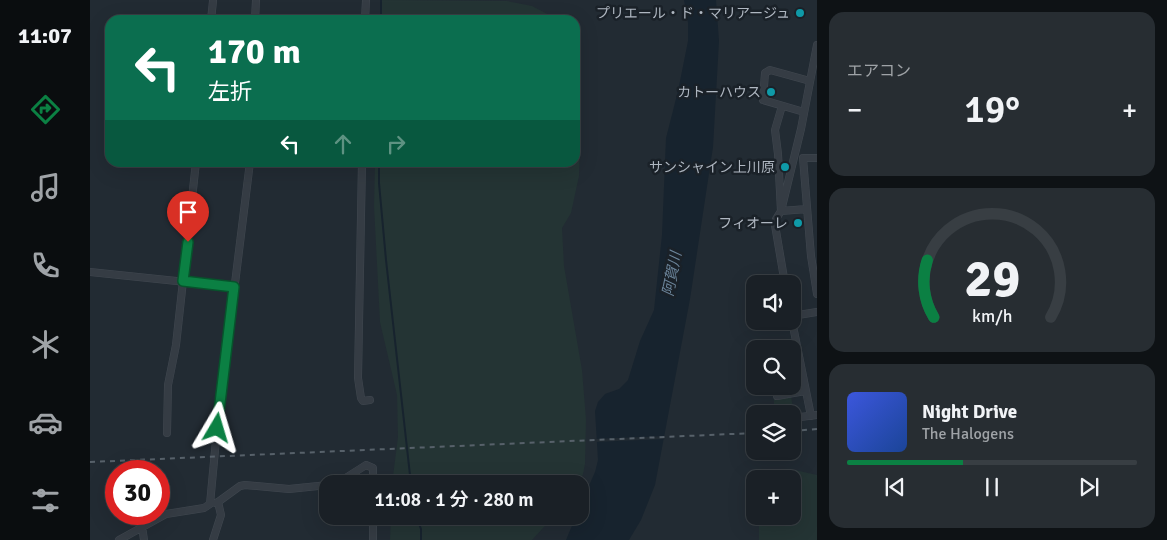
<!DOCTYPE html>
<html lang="ja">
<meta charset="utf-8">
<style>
:root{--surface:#1a2026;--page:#272d32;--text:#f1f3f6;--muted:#9fa3a7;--line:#383e43;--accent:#0b8043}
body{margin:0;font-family:Signika,"Noto Sans JP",sans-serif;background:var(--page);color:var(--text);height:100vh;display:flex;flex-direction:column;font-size:19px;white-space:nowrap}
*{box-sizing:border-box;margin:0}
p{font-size:16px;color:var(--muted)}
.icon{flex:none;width:28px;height:28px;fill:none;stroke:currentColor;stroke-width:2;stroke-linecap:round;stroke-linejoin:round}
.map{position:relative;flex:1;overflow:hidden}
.drawer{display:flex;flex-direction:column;gap:12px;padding:12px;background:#0e1215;width:350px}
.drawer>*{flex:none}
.guide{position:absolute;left:15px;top:15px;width:475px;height:152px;border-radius:15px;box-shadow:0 5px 20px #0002,0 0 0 1px var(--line);background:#0b6e4f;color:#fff;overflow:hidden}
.tools{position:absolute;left:656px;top:275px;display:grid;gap:10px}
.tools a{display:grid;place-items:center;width:55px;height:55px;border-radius:10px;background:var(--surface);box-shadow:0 5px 20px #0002,0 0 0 1px var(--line);font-size:25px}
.speed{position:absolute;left:15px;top:460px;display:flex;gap:10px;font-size:25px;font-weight:700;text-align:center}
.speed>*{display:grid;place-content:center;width:65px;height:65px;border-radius:50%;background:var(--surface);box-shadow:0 5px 20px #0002,0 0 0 1px var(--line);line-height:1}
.speed .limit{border:8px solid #d22;background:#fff;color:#111}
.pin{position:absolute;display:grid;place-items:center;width:42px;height:42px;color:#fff;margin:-51px -21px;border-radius:50% 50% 50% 0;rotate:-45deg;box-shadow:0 0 5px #0007}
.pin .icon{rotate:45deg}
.me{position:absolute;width:55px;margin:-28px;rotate:7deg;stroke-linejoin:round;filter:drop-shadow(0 0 4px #0008)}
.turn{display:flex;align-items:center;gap:18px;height:105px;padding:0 20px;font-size:22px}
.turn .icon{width:65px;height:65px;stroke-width:2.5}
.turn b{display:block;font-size:35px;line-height:42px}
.lanes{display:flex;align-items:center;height:48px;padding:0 20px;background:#0003;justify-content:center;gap:25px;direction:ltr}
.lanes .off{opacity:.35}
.big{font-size:38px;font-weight:600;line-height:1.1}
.drawer .widget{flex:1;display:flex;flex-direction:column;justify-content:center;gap:8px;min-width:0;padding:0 18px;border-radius:15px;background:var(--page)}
.drawer .dial{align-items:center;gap:0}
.dial svg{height:130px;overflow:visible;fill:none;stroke:var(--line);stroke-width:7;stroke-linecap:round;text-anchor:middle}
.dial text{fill:var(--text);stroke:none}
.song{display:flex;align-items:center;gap:15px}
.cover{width:60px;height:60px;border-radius:8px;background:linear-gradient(135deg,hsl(230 70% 55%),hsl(220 70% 35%))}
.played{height:5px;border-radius:2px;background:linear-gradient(90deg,var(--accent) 40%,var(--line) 40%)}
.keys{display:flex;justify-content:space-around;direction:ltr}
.heat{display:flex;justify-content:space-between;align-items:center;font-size:28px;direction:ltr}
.trip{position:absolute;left:229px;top:475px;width:270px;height:50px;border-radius:15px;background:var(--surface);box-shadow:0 5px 20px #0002,0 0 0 1px var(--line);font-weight:600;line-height:50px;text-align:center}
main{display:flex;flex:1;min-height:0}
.menu{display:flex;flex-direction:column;width:90px;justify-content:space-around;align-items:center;background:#0a0d0f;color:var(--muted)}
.menu .icon{width:35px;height:35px}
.menu .active{color:var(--accent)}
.menu b{font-size:22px;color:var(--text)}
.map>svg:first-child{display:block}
</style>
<main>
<nav class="menu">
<b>11:07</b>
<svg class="icon active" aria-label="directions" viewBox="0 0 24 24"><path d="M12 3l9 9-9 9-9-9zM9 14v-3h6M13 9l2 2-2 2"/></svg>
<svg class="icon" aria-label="music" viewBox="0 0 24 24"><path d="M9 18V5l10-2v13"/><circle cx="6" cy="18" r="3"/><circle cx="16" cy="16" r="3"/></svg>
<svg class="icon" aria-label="phone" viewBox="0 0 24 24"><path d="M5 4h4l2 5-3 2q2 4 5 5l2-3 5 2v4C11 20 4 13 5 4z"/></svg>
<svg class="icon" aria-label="climate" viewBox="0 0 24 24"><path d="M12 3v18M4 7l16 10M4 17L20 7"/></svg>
<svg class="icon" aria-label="car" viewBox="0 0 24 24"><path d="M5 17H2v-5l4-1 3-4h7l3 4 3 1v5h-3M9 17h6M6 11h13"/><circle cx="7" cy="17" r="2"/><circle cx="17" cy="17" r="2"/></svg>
<svg class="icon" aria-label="filters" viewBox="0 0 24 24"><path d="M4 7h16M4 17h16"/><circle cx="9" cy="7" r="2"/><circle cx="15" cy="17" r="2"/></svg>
</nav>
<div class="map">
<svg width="727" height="540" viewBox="0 0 727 540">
<rect width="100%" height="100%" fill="#222b33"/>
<path fill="#243434" d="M 291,0 L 417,1 L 442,6 L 463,17 L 464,20 L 290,20 Z
M 485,127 L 490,143 L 489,176 L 481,213 L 472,228 L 474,266 L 492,370 L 496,419 L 495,464 L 493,474 L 488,484 L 302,484 L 308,437 L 307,395 L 290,322 L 284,206 L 285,163 L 485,162 Z
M 701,396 L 704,414 L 684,413 L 684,399 Z
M 700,469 L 727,475 L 727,540 L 669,540 L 669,516 L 702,516 L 702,479 L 670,479 L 670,471 Z
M 301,516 L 464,516 L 442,540 L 300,540 Z"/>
<path fill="#17232e" d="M 594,0 L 626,0 L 629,41 L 623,147 L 600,299 L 565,485 L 551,520 L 539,540 L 476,540 L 486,516 L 490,516 L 490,506 L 505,472 L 508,460 L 505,411 L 508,402 L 515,394 L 529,389 L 538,380 L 550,341 L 564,310 L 572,235 L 576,138 L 588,91 L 598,41 L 598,23 Z"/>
<path fill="#222b33" d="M 576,436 L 575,439 L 504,442 L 504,439 Z"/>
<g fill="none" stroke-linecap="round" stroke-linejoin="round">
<path stroke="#17232e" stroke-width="2" d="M 291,20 L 291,0
M 289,162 L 289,183 L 296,260 L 321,484
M 326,516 L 331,529 L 331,540"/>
<g stroke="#414850" stroke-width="8">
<path id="minor" d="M 121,20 L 123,1
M 165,20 L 166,0
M 275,20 L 276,0
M 692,106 L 685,130 L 688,154 L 691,211 L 717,209
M 714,112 L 673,100 L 675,73 L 680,70 L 720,81
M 727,158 L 713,158 L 721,256 L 727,294
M 272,162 L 268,378 L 271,398 L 273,401 L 280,400
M 0,272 L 144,287
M 695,284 L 685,225 L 686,219 L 691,211 L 711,129 L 727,45
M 702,316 L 727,312
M 702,321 L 721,416
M 683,349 L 706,344
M 686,386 L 687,396 L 715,391
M 702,418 L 727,415
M 77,433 L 78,385 L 86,345 L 106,162
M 242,484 L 254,479 L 276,465 L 283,468 L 283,484
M 128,502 L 150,486 L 155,485 L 199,489 L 238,485
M 52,526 L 54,540
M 29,540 L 76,514 L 114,508 L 120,504 L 127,429 L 160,162
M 123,540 L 131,515 L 128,502 L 125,503
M 283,540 L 283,516"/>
</g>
<use href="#minor" stroke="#353c44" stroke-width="7"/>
<path stroke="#57616a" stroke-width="2" stroke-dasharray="5 5" stroke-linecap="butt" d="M 702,431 L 727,429
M 0,462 L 665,433"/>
</g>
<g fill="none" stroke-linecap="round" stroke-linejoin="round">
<g stroke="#07532c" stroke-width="12">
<path id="route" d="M 98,242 L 93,281 L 144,287 L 127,428"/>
</g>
<use href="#route" stroke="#0b8043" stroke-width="9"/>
</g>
<g fill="#0f9aa8" stroke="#1a2128" stroke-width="2">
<circle cx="710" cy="13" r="5"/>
<circle cx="681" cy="92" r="5"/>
<circle cx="695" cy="167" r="5"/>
<circle cx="708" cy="223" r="5"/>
</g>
<g text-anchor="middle" stroke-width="5" stroke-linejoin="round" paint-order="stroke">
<g font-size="14" fill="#afb7c1" stroke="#1a2128" text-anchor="end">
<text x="700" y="18">プリエール・ド・マリアージュ</text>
<text x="671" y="97">カトーハウス</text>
<text x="685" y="172">サンシャイン上川原</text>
<text x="698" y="228">フィオーレ</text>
</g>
<g font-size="15" font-style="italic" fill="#6c859b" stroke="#1a2128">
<text transform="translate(582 274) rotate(-79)" y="5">阿賀川</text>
</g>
</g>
</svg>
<div class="tools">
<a><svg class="icon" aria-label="sound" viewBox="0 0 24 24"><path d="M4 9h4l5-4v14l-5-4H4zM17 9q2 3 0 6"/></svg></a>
<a><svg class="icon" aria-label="search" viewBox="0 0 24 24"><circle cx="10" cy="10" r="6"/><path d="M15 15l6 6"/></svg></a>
<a><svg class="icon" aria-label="layers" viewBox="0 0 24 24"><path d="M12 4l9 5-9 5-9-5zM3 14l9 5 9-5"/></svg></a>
<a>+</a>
</div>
<div class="speed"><div class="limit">30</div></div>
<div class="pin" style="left:98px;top:242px;background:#d93025"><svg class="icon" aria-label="arrive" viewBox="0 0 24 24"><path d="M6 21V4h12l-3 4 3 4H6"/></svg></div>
<svg class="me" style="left:127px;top:428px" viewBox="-20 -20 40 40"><path d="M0-17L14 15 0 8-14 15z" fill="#0b8043" stroke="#fff" stroke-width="4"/></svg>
<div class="trip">11:08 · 1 分 · 280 m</div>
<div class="guide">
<div class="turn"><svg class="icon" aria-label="left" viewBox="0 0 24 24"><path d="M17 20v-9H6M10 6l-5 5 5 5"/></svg><div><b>170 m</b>左折</div></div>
<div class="lanes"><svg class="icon" aria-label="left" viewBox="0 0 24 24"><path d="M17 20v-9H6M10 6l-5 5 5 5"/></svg><svg class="icon off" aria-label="ahead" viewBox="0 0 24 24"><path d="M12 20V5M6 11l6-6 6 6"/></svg><svg class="icon off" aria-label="right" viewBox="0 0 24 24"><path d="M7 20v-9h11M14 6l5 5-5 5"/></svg></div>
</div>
</div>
<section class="drawer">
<div class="widget"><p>エアコン</p>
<div class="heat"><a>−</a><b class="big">19°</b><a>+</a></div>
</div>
<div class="widget dial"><svg viewBox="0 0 100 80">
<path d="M14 69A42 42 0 1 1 86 69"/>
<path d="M14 69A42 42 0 0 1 10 34" stroke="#0b8043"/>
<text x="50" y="56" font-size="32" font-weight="700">29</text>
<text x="50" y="72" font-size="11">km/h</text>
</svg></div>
<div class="widget">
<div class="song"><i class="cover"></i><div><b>Night Drive</b><p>The Halogens</p></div></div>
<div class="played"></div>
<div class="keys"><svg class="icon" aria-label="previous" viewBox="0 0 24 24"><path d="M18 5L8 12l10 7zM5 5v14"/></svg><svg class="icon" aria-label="pause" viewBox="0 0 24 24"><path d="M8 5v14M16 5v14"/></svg><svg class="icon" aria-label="next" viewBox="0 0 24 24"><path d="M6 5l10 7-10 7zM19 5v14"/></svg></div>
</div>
</section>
</main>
